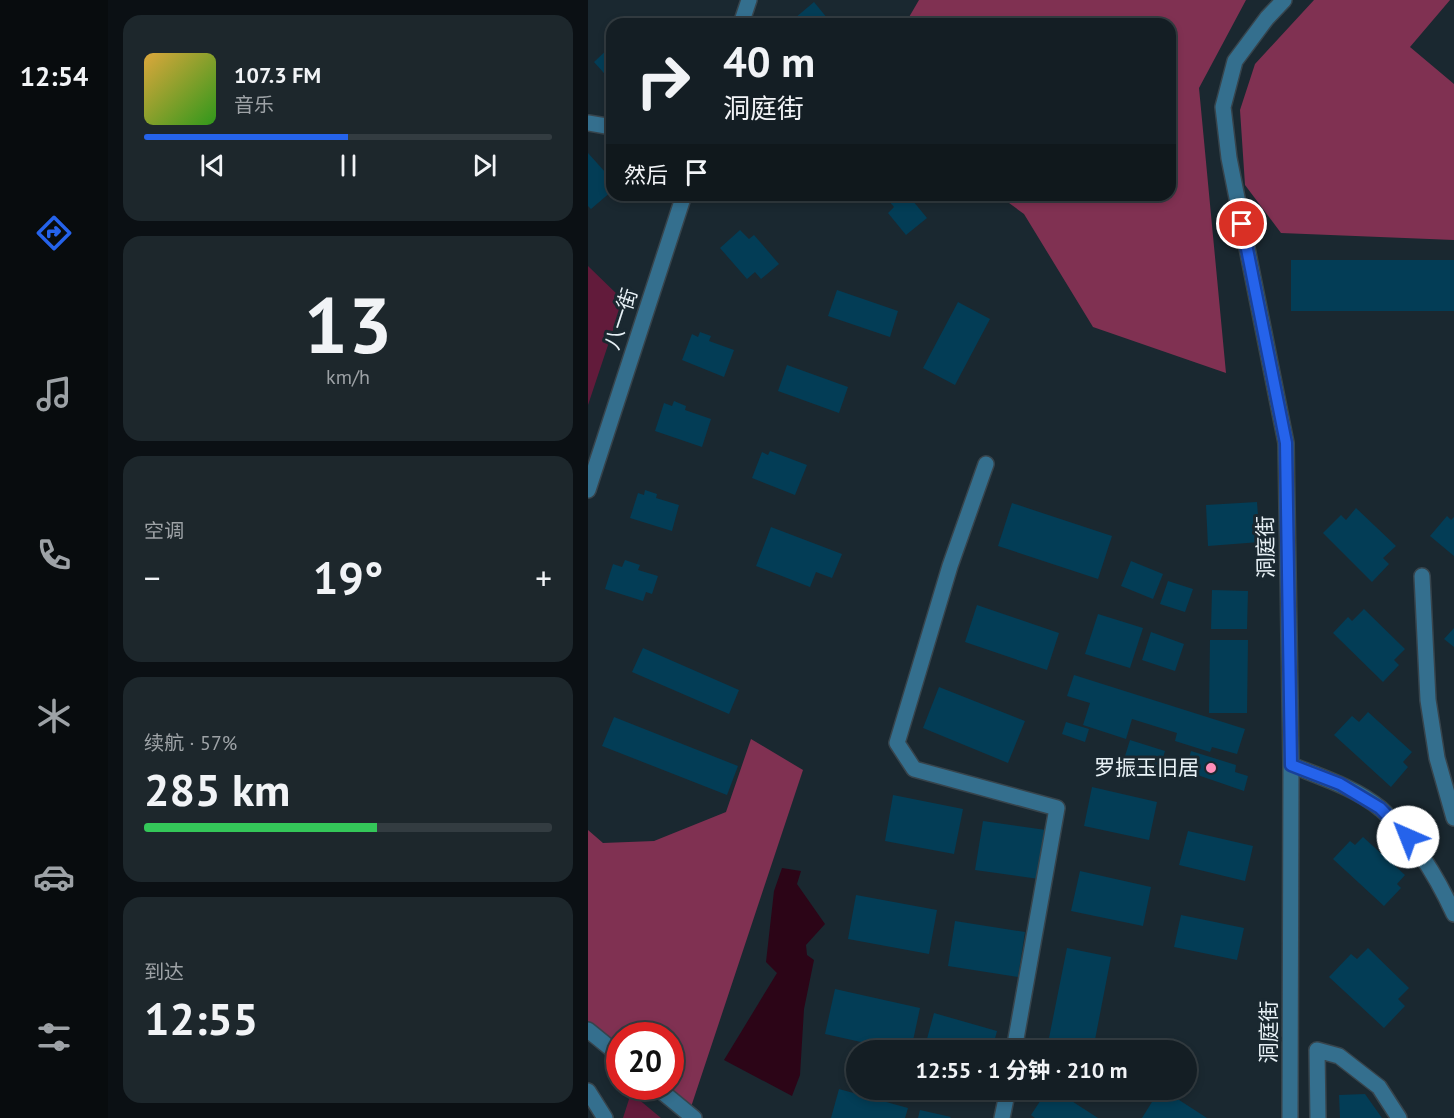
<!DOCTYPE html>
<html lang="zh">
<meta charset="utf-8">
<style>
:root{--surface:#141e24;--page:#1d272c;--text:#f1f3f6;--muted:#9da2a6;--line:#333c41;--accent:#2563eb}
body{margin:0;font-family:"PT Sans","Noto Sans SC",sans-serif;background:var(--page);color:var(--text);height:100vh;display:flex;flex-direction:column;font-size:22px;white-space:nowrap}
*{box-sizing:border-box;margin:0}
p{font-size:20px;color:var(--muted)}
.icon{flex:none;width:33px;height:33px;fill:none;stroke:currentColor;stroke-width:2;stroke-linecap:round;stroke-linejoin:round}
.map{position:relative;flex:1;overflow:hidden}
.panel{display:flex;flex-direction:column;gap:15px;padding:15px;background:#0b1014;width:480px}
.panel>*{flex:none}
.banner{position:absolute;left:18px;top:18px;width:570px;height:183px;border-radius:18px;box-shadow:0 3px 9px #0003,0 0 0 2px var(--line);background:#141e24;color:var(--text);overflow:hidden}
.speed{position:absolute;left:18px;top:1022px;display:flex;gap:12px;font-size:30px;font-weight:700;text-align:center}
.speed>*{display:grid;place-content:center;width:78px;height:78px;border-radius:50%;background:var(--surface);box-shadow:0 3px 9px #0003,0 0 0 2px var(--line);line-height:1}
.speed .limit{border:9px solid #d22;background:#fff;color:#111}
.pin{position:absolute;display:grid;place-items:center;width:51px;height:51px;color:#fff;margin:-26px;border:3px solid #fff;border-radius:50%;box-shadow:0 2px 6px #0007}
.me{position:absolute;width:66px;margin:-33px;rotate:316deg;stroke-linejoin:round;filter:drop-shadow(0 0 4px #0008)}
.turn{display:flex;align-items:center;gap:21px;height:126px;padding:0 18px;font-size:27px}
.turn .icon{width:78px;height:78px;stroke-width:2.5}
.turn b{display:block;font-size:42px;line-height:51px}
.then{display:flex;align-items:center;height:57px;padding:0 18px;background:#0003;gap:12px;font-size:22px}
.big{font-size:45px;font-weight:700;line-height:1.1}
.panel .card{flex:1;display:flex;flex-direction:column;justify-content:center;gap:9px;min-width:0;padding:0 21px;border-radius:18px;background:var(--page)}
.panel .dial{align-items:center;gap:0}
.dial b{font-size:78px;line-height:1}
.song{display:flex;align-items:center;gap:18px}
.cover{width:72px;height:72px;border-radius:9px;background:linear-gradient(135deg,hsl(40 70% 55%),hsl(110 70% 35%))}
.played{height:6px;border-radius:3px;background:linear-gradient(90deg,var(--accent) 50%,var(--line) 50%)}
.keys{display:flex;justify-content:space-around;direction:ltr}
.heat{display:flex;justify-content:space-between;align-items:center;font-size:33px;direction:ltr}
.charge{height:9px;border-radius:4px;background:linear-gradient(90deg,#34c759 57%,var(--line) 0)}
.trip{position:absolute;left:258px;top:1040px;width:351px;height:60px;border-radius:30px;background:var(--surface);box-shadow:0 3px 9px #0003,0 0 0 2px var(--line);font-weight:700;line-height:60px;text-align:center}
main{display:flex;flex:1;min-height:0}
.menu{display:flex;flex-direction:column;width:108px;justify-content:space-around;align-items:center;background:#080c0e;color:var(--muted)}
.menu .icon{width:42px;height:42px}
.menu .active{color:var(--accent)}
.menu b{font-size:27px;color:var(--text)}
.map>svg:first-child{display:block}
</style>
<main>
<nav class="menu">
<b>12:54</b>
<svg class="icon active" aria-label="directions" viewBox="0 0 24 24"><path d="M12 3l9 9-9 9-9-9zM9 14v-3h6M13 9l2 2-2 2"/></svg>
<svg class="icon" aria-label="music" viewBox="0 0 24 24"><path d="M9 18V5l10-2v13"/><circle cx="6" cy="18" r="3"/><circle cx="16" cy="16" r="3"/></svg>
<svg class="icon" aria-label="phone" viewBox="0 0 24 24"><path d="M5 4h4l2 5-3 2q2 4 5 5l2-3 5 2v4C11 20 4 13 5 4z"/></svg>
<svg class="icon" aria-label="climate" viewBox="0 0 24 24"><path d="M12 3v18M4 7l16 10M4 17L20 7"/></svg>
<svg class="icon" aria-label="car" viewBox="0 0 24 24"><path d="M5 17H2v-5l4-1 3-4h7l3 4 3 1v5h-3M9 17h6M6 11h13"/><circle cx="7" cy="17" r="2"/><circle cx="17" cy="17" r="2"/></svg>
<svg class="icon" aria-label="filters" viewBox="0 0 24 24"><path d="M4 7h16M4 17h16"/><circle cx="9" cy="7" r="2"/><circle cx="15" cy="17" r="2"/></svg>
</nav>
<section class="panel">
<div class="card">
<div class="song"><i class="cover"></i><div><b>107.3 FM</b><p>音乐</p></div></div>
<div class="played"></div>
<div class="keys"><svg class="icon" aria-label="previous" viewBox="0 0 24 24"><path d="M18 5L8 12l10 7zM5 5v14"/></svg><svg class="icon" aria-label="pause" viewBox="0 0 24 24"><path d="M8 5v14M16 5v14"/></svg><svg class="icon" aria-label="next" viewBox="0 0 24 24"><path d="M6 5l10 7-10 7zM19 5v14"/></svg></div>
</div>
<div class="card dial"><b>13</b><p>km/h</p></div>
<div class="card"><p>空调</p>
<div class="heat"><a>−</a><b class="big">19°</b><a>+</a></div>
</div>
<div class="card"><p>续航 · 57%</p><b class="big">285 km</b><div class="charge"></div></div>
<div class="card"><p>到达</p><b class="big">12:55</b></div>
</section>
<div class="map">
<svg width="866" height="1118" viewBox="0 0 866 1118">
<rect width="100%" height="100%" fill="#1a2830"/>
<path fill="#621b3b" d="M 0,266 L 35,300 L 0,405 Z
M 43,1093 L 73,1118 L 35,1118 Z"/>
<path fill="#803152" d="M 331,0 L 658,0 L 611,88 L 638,373 L 505,327 L 436,214 L 410,195 L 582,195 L 582,24 L 317,24 Z
M 726,0 L 862,0 L 822,47 L 866,84 L 866,240 L 693,233 L 657,185 L 652,110 L 667,64 Z
M 163,739 L 215,770 L 103,1107 L 77,1086 L 82,1086 L 82,1035 L 32,1035 L 31,1050 L 0,1024 L 0,830 L 15,843 L 66,841 L 138,812 Z"/>
<path fill="#2c0517" d="M 194,868 L 213,871 L 209,884 L 237,924 L 218,945 L 219,955 L 226,960 L 216,1009 L 212,1075 L 204,1096 L 136,1060 L 189,973 L 178,962 L 186,891 Z"/>
<path fill="#033d56" d="M 226,2 L 244,24 L 212,24 L 207,18 Z
M 24,45 L 24,82 L 6,62 Z
M 0,153 L 18,173 L 24,168 L 24,191 L 3,209 L 0,206 Z
M 296,195 L 320,195 L 339,218 L 318,235 L 300,213 L 306,207 Z
M 152,230 L 161,239 L 166,235 L 191,264 L 173,279 L 167,272 L 159,279 L 132,248 Z
M 703,260 L 866,260 L 866,311 L 703,311 Z
M 249,290 L 310,311 L 302,337 L 240,316 Z
M 370,302 L 402,319 L 367,385 L 335,368 Z
M 112,332 L 123,336 L 121,341 L 146,350 L 136,377 L 94,360 L 104,334 L 110,337 Z
M 199,365 L 260,387 L 251,413 L 190,391 Z
M 86,401 L 98,406 L 97,410 L 123,419 L 114,447 L 67,431 L 76,403 L 84,406 Z
M 182,451 L 219,465 L 207,495 L 164,478 L 174,452 L 180,455 Z
M 57,490 L 69,494 L 68,498 L 91,505 L 84,531 L 42,518 L 50,493 L 56,495 Z
M 669,502 L 672,542 L 620,546 L 618,505 Z
M 424,503 L 524,536 L 510,579 L 410,546 Z
M 768,508 L 808,546 L 795,558 L 801,564 L 784,582 L 735,533 L 753,515 L 758,520 Z
M 859,516 L 863,520 L 866,517 L 866,556 L 842,536 Z
M 183,527 L 254,554 L 244,578 L 228,572 L 222,587 L 168,566 Z
M 37,560 L 52,565 L 50,570 L 70,576 L 64,594 L 58,592 L 55,601 L 17,589 L 25,564 L 34,567 Z
M 543,561 L 575,574 L 565,599 L 533,586 Z
M 580,581 L 605,589 L 597,612 L 572,604 Z
M 624,590 L 660,591 L 659,629 L 623,629 Z
M 389,605 L 471,633 L 459,670 L 377,642 Z
M 776,609 L 817,649 L 806,660 L 811,665 L 795,682 L 745,633 L 760,617 L 764,621 Z
M 510,614 L 555,628 L 542,668 L 497,654 Z
M 866,628 L 866,647 L 856,639 Z
M 563,632 L 596,644 L 587,671 L 554,660 Z
M 622,640 L 660,640 L 659,713 L 621,713 Z
M 55,648 L 151,690 L 141,714 L 44,672 Z
M 486,675 L 657,729 L 649,754 L 624,747 L 622,752 L 587,741 L 589,733 L 544,719 L 538,739 L 495,725 L 502,703 L 479,696 Z
M 351,687 L 437,721 L 420,763 L 335,728 Z
M 780,712 L 824,752 L 815,762 L 820,767 L 803,787 L 746,735 L 764,716 L 771,722 Z
M 26,717 L 150,766 L 139,795 L 14,746 Z
M 478,722 L 501,729 L 497,742 L 474,734 Z
M 542,740 L 577,751 L 572,767 L 537,756 Z
M 603,751 L 648,765 L 647,772 L 660,776 L 656,791 L 598,771 Z
M 504,787 L 569,802 L 561,840 L 496,826 Z
M 305,795 L 375,809 L 366,854 L 297,841 Z
M 395,821 L 458,830 L 451,879 L 387,870 Z
M 600,831 L 665,846 L 657,881 L 591,865 Z
M 775,837 L 817,875 L 809,884 L 813,888 L 796,906 L 745,859 L 762,841 L 767,845 Z
M 492,871 L 563,887 L 555,926 L 483,911 Z
M 268,895 L 349,910 L 341,954 L 260,939 Z
M 593,915 L 656,928 L 649,960 L 586,947 Z
M 367,921 L 437,932 L 430,977 L 360,966 Z
M 479,948 L 523,957 L 505,1050 L 459,1048 Z
M 780,948 L 821,988 L 810,999 L 817,1006 L 796,1028 L 741,977 L 763,954 L 769,959 Z
M 247,989 L 332,1008 L 323,1050 L 309,1050 L 237,1034 Z
M 346,1013 L 409,1031 L 404,1050 L 336,1050 Z
M 251,1089 L 320,1108 L 317,1118 L 243,1118 Z
M 460,1089 L 465,1089 L 510,1118 L 447,1118 L 443,1115 Z
M 572,1089 L 574,1089 L 619,1118 L 554,1118 Z
M 777,1094 L 794,1118 L 752,1118 L 751,1095 Z
M 332,1110 L 363,1117 L 362,1118 L 330,1118 Z"/>
<g fill="none" stroke-linecap="round" stroke-linejoin="round">
<g stroke="#37444c" stroke-width="18">
<path id="minor" d="M 696,0 L 679,18 L 647,61 L 635,107 L 641,158 L 698,443 L 703,765 L 702,1118
M 153,24 L 161,0
M 0,123 L 24,127
M 398,464 L 362,566 L 309,743 L 326,769 L 469,808 L 426,1050
M 0,490 L 96,195
M 834,576 L 840,700 L 849,758 L 866,818
M 703,765 C 733,777 768,788 793,809 C 826,838 848,875 866,914
M 0,1030 L 32,1056
M 67,1086 L 106,1118
M 0,1091 L 17,1118
M 414,1118 L 420,1089
M 730,1118 L 729,1050 L 751,1056 L 791,1087 L 811,1118"/>
</g>
<use href="#minor" stroke="#346f8e" stroke-width="15"/>
</g>
<g fill="none" stroke-linecap="round" stroke-linejoin="round">
<g stroke="#184099" stroke-width="15">
<path id="route" d="M 654,224 L 698,443 L 703,765 L 752,784 L 792,808 L 820,837"/>
</g>
<use href="#route" stroke="#2563eb" stroke-width="10"/>
</g>
<circle fill="#ff8eb9" stroke="#1a2830" stroke-width="2" cx="623" cy="768" r="6"/>
<g text-anchor="middle" stroke-width="6" stroke-linejoin="round" paint-order="stroke">
<g font-size="21" fill="#e8f1f6" stroke="#1a2830">
<text transform="translate(33 319) rotate(-72)" y="7">八一街</text>
<text transform="translate(678 547) rotate(-91)" y="7">洞庭街</text>
<text transform="translate(681 1032) rotate(-90)" y="7">洞庭街</text>
</g>
<g font-size="21" fill="#e8f1f6" stroke="#1a2830" text-anchor="end">
<text x="611" y="775">罗振玉旧居</text>
</g>
</g>
</svg>
<div class="speed"><div class="limit">20</div></div>
<div class="pin" style="left:654px;top:224px;background:#d93025"><svg class="icon" aria-label="arrive" viewBox="0 0 24 24"><path d="M6 21V4h12l-3 4 3 4H6"/></svg></div>
<svg class="me" style="left:820px;top:837px" viewBox="-20 -20 40 40"><circle r="19" fill="#fff"/><path d="M0-13L10 11 0 6-10 11z" fill="#2563eb"/></svg>
<div class="trip">12:55 · 1 分钟 · 210 m</div>
<div class="banner">
<div class="turn"><svg class="icon" aria-label="right" viewBox="0 0 24 24"><path d="M7 20v-9h11M14 6l5 5-5 5"/></svg><div><b>40 m</b>洞庭街</div></div>
<div class="then">然后<svg class="icon" aria-label="arrive" viewBox="0 0 24 24"><path d="M6 21V4h12l-3 4 3 4H6"/></svg></div>
</div>
</div>
</main>
